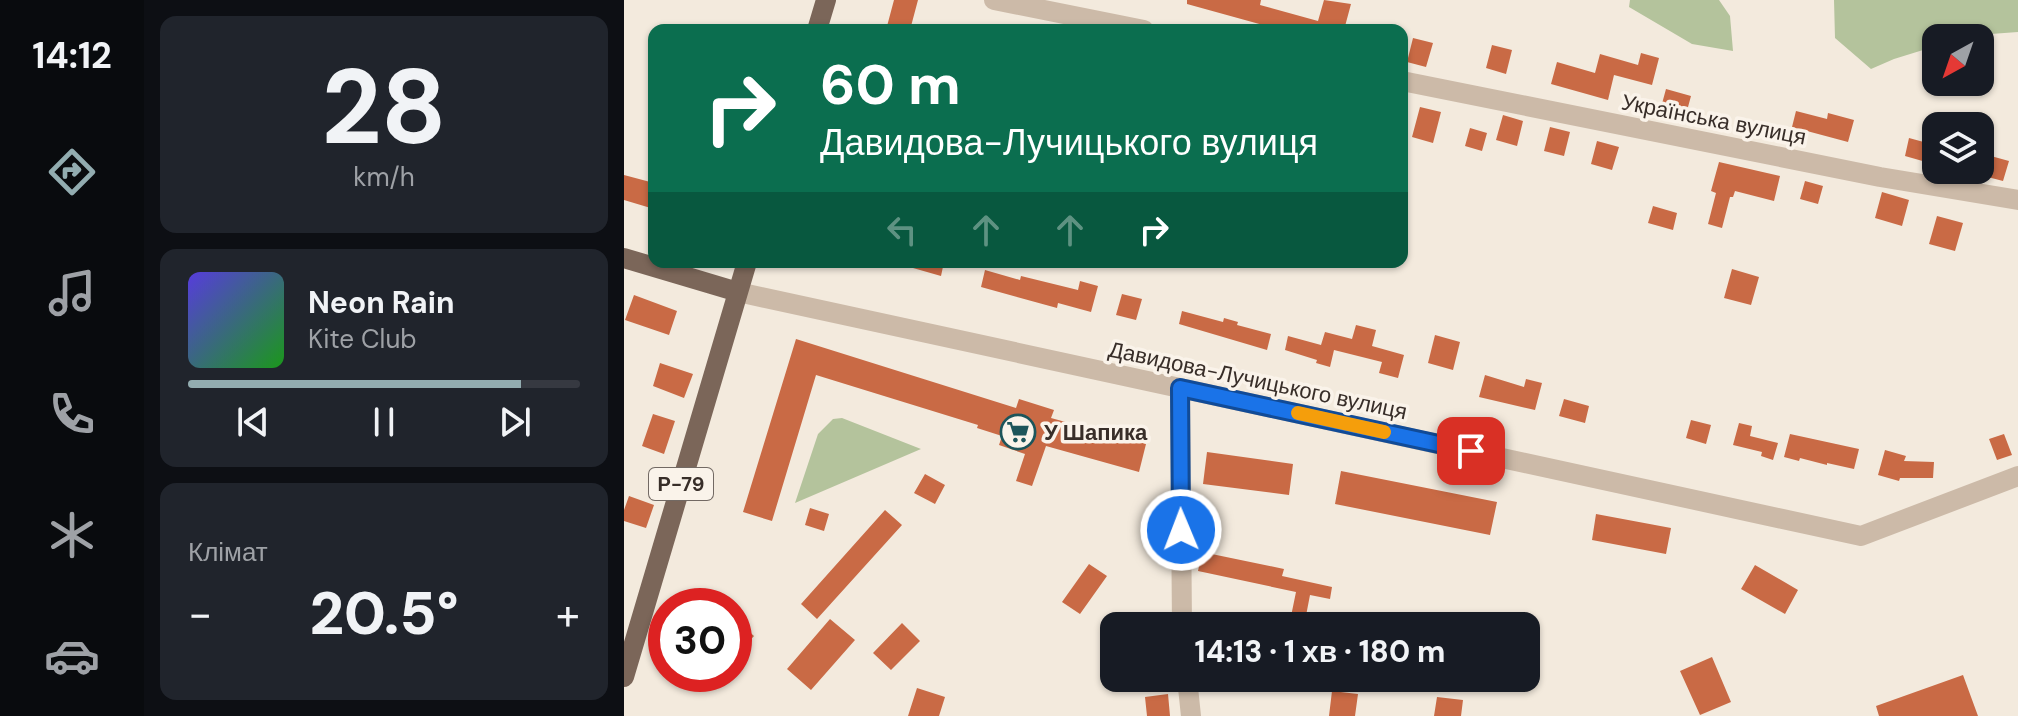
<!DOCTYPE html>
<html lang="uk">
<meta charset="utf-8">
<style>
:root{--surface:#171b24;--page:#20242c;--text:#f1f3f6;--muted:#9ea1a6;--line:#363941;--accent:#92acb0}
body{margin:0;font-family:"DM Sans",sans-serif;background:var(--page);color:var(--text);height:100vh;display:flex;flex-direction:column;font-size:30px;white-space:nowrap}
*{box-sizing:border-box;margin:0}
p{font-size:26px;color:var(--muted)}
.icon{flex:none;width:44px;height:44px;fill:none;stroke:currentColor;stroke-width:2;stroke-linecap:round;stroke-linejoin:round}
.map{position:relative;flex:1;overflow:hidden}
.sheet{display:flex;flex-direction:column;gap:16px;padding:16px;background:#0d0f14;width:480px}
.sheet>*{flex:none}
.hud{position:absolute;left:24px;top:24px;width:760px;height:244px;border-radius:16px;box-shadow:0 2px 6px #0004;background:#0b6e4f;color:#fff;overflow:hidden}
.needle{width:52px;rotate:220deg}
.buttons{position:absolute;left:1298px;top:24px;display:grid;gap:16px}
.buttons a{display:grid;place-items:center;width:72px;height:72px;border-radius:16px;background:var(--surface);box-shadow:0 2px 6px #0004;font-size:40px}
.speed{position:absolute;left:24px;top:588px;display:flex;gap:16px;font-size:40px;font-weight:700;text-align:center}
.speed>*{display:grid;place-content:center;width:104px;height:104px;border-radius:50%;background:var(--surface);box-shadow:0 2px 6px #0004;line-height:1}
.speed .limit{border:12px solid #d22;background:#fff;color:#111}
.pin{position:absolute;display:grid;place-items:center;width:68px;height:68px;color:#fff;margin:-34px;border-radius:16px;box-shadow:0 4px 12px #0006}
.me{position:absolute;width:88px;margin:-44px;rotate:359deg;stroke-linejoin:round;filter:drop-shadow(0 0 6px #0008)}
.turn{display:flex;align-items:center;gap:28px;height:168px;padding:0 40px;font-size:36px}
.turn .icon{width:104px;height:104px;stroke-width:2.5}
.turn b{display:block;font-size:56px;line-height:68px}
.lanes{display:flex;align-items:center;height:76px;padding:0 40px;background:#0003;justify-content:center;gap:40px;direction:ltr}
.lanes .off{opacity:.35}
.big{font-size:60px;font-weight:800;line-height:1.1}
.sheet .widget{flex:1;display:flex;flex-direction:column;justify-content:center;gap:12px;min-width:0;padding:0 28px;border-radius:16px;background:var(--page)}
.sheet .dial{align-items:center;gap:0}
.dial b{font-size:104px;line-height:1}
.song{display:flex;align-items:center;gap:24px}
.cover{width:96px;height:96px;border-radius:12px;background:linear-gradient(135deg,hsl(250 70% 55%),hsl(120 70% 35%))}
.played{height:8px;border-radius:4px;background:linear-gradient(90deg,var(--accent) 85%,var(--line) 85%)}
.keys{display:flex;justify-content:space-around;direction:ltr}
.heat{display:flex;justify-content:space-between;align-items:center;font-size:44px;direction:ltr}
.trip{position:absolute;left:476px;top:612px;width:440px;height:80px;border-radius:16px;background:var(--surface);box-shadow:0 2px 6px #0004;font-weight:800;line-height:80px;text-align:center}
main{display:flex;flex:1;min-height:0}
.tabs{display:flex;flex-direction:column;width:144px;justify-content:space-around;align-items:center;background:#090b0e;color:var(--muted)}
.tabs .icon{width:56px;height:56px}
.tabs .selected{color:var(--accent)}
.tabs b{font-size:36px;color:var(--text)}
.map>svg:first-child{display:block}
</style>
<main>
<nav class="tabs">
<b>14:12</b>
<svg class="icon selected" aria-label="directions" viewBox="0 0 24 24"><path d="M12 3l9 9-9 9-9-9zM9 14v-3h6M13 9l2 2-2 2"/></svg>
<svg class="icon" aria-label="music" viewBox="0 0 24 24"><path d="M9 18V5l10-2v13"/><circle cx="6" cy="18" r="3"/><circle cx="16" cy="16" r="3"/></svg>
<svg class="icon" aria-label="phone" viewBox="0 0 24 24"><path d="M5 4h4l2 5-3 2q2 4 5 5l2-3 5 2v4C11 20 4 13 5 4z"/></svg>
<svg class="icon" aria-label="climate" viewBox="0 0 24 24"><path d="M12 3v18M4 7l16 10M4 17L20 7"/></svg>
<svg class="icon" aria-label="car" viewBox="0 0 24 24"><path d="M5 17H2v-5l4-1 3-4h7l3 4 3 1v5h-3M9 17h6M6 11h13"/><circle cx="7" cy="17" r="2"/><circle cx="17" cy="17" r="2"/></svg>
</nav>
<section class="sheet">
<div class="widget dial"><b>28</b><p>km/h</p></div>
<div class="widget">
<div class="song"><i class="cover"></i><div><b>Neon Rain</b><p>Kite Club</p></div></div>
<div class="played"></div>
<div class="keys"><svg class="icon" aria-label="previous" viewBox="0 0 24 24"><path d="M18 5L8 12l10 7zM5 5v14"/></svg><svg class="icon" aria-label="pause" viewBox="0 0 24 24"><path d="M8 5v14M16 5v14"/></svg><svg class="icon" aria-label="next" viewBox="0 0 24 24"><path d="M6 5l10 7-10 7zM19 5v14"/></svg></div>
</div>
<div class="widget"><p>Клімат</p>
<div class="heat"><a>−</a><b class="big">20.5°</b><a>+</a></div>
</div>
</section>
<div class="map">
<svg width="1394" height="716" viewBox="0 0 1394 716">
<rect width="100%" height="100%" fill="#f3eadd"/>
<path fill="#b4c39c" d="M 1006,0 L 1095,0 L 1106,16 L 1109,51 L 1068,44 L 1005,7 Z
M 1210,0 L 1394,0 L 1394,32 L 1312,38 L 1312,46 L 1270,59 L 1247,69 L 1211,38 Z
M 218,418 L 297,449 L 171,503 L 194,434 L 209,419 Z"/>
<path fill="#c96a45" d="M 270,0 L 294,0 L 286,30 L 262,30 Z
M 563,0 L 637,0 L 636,5 L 694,21 L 700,0 L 727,4 L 720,30 L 657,30 L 563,4 Z
M 789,38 L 809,43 L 802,67 L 783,62 Z
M 868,45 L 888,50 L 882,74 L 862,68 Z
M 1017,53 L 1035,58 L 1028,85 L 990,75 L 984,100 L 927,84 L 933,62 L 971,73 L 976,54 L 1014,65 Z
M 1042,89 L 1067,96 L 1061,118 L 1036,111 Z
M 796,107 L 817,112 L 809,143 L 788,137 Z
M 1172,111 L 1203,119 L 1204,113 L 1230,120 L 1224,142 L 1168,127 Z
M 879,115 L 899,121 L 893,146 L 872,140 Z
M 926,127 L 946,132 L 940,156 L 920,151 Z
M 846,128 L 863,133 L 858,151 L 841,146 Z
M 1285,138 L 1307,144 L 1302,162 L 1281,156 Z
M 973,141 L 995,147 L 988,170 L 967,164 Z
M 1356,153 L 1385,161 L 1379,181 L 1356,175 Z
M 1095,162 L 1156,176 L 1150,201 L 1111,191 L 1109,197 L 1106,197 L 1098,228 L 1084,224 L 1092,193 L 1087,191 Z
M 0,175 L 30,183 L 30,209 L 0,200 Z
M 1181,181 L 1199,186 L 1194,204 L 1176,199 Z
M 1258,192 L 1285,200 L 1278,226 L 1251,218 Z
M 1029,206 L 1053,213 L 1049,230 L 1024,223 Z
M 1313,216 L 1339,223 L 1331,251 L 1305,244 Z
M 282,262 L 320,262 L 317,276 L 282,266 Z
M 1108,269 L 1135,277 L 1127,305 L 1100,298 Z
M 361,270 L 396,280 L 397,276 L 454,290 L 456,281 L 474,286 L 467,312 L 434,303 L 433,308 L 357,287 Z
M 498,294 L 518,299 L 512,320 L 492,315 Z
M 10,295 L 53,311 L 45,335 L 1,320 Z
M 558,311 L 599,322 L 600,318 L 614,322 L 613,325 L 647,334 L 643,350 L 555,324 Z
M 732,325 L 752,330 L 748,346 L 780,355 L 774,378 L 755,373 L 758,362 L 710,350 L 706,367 L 692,363 L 693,360 L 661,350 L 664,336 L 697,345 L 701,332 L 728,339 Z
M 811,335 L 836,342 L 829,370 L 804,363 Z
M 172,339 L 392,408 L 395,399 L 430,410 L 427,418 L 522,444 L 515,472 L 422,446 L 408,486 L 392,481 L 401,454 L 375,445 L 378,436 L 353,428 L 354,425 L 192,375 L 148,521 L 119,512 Z
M 36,363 L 69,374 L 60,398 L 29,386 Z
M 861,375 L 900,387 L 902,379 L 918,383 L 911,410 L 855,397 Z
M 940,399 L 965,406 L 961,423 L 935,416 Z
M 29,414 L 51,421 L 40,454 L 18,446 Z
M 1067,420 L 1087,425 L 1082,444 L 1062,438 Z
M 1115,423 L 1128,426 L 1126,436 L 1154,443 L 1149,460 L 1137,456 L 1138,452 L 1109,445 Z
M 1166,434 L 1235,449 L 1230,469 L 1203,463 L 1203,465 L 1176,458 L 1175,461 L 1160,457 Z
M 1380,434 L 1388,455 L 1373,460 L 1365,439 Z
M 1261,450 L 1282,456 L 1280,461 L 1310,462 L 1309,478 L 1276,478 L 1275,481 L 1254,475 Z
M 583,452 L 669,464 L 665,495 L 579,484 Z
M 717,471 L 873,502 L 866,535 L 711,504 Z
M 301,474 L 321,485 L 311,504 L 290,493 Z
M 5,496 L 30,505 L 22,528 L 0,521 L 0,510 Z
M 186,508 L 205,514 L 200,531 L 181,525 Z
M 261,510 L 278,525 L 193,619 L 177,604 Z
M 972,514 L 1047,528 L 1042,554 L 968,540 Z
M 578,552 L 660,569 L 658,576 L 708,587 L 706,599 L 686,595 L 680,626 L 665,626 L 672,592 L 574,571 Z
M 465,564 L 483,576 L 456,614 L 438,602 Z
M 1131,565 L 1174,590 L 1161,614 L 1117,589 Z
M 110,618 L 130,636 L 110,658 Z
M 206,619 L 231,640 L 187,690 L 163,669 Z
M 278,623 L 296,641 L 267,670 L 249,653 Z
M 1088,657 L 1107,702 L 1076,715 L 1056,671 Z
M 1339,675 L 1354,716 L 1255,716 L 1252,706 Z
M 293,688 L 321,697 L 315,716 L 284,716 Z
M 708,691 L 734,694 L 731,716 L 705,716 Z
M 544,694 L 546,716 L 523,716 L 521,697 Z
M 813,697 L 839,700 L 837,716 L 810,716 Z"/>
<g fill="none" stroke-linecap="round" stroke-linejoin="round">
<path stroke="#ccbaa8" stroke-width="20" d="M 370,0 L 520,30
M 778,81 L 1256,177 L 1394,200
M 114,292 L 1237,536 L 1394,476
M 556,388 L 558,626
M 563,678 L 567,716"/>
<path stroke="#7b6659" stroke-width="20" d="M 193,30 L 202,0
M 0,258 L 114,292
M 0,677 L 123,262"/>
</g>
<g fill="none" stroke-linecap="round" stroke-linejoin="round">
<g stroke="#114b97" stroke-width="20">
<path id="route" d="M 557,530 L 556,388 L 847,451"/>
</g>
<use href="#route" stroke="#1a73e8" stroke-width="14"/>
<path stroke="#f59e0b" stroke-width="14" d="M 674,413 L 760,432"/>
</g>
<defs>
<g id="supermarket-ring" transform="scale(1.8)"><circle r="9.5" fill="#faf3ea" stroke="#1d555b" stroke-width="1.5"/><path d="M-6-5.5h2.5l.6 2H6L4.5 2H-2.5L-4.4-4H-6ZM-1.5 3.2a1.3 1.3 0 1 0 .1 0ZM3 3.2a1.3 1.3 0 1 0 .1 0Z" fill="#1d555b"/></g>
</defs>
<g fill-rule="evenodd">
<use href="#supermarket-ring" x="394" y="432"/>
</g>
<g text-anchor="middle" stroke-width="7" stroke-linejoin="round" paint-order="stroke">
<rect fill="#faf3ea" stroke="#726963" stroke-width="2" x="25" y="468" width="64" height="32" rx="6"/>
<g font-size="20" font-weight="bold" fill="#382e29">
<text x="57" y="491">Р-79</text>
</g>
<g font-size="22" fill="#382e29" stroke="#faf3ea">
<text transform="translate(1090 119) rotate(11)" y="8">Українська вулиця</text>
<text transform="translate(634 380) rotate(12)" y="8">Давидова-Лучицького вулиця</text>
</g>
<g font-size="22" font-weight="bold" fill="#382e29" stroke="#faf3ea" text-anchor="start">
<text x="420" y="440">У Шапика</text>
</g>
</g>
</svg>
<div class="buttons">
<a><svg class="needle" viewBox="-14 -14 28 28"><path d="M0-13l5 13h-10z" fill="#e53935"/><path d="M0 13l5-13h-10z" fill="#9ea1a6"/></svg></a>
<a><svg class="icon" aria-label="layers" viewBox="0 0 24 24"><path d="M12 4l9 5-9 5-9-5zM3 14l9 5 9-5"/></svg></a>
</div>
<div class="speed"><div class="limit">30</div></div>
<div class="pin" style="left:847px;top:451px;background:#d93025"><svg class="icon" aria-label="arrive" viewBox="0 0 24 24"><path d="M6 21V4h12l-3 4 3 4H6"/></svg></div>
<svg class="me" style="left:557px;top:530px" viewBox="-20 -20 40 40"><circle r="17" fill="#1a73e8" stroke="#fff" stroke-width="3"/><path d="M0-11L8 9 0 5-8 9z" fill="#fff"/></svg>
<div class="trip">14:13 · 1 хв · 180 m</div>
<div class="hud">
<div class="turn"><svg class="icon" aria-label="right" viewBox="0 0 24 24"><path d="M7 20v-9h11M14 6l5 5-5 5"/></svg><div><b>60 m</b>Давидова-Лучицького вулиця</div></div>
<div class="lanes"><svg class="icon off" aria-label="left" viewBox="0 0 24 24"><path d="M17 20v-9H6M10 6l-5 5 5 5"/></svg><svg class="icon off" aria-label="ahead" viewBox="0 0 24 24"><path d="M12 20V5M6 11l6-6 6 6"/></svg><svg class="icon off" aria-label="ahead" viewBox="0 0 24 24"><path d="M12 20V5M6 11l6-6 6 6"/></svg><svg class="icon" aria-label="right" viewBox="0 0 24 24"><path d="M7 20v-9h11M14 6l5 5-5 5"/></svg></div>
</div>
</div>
</main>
